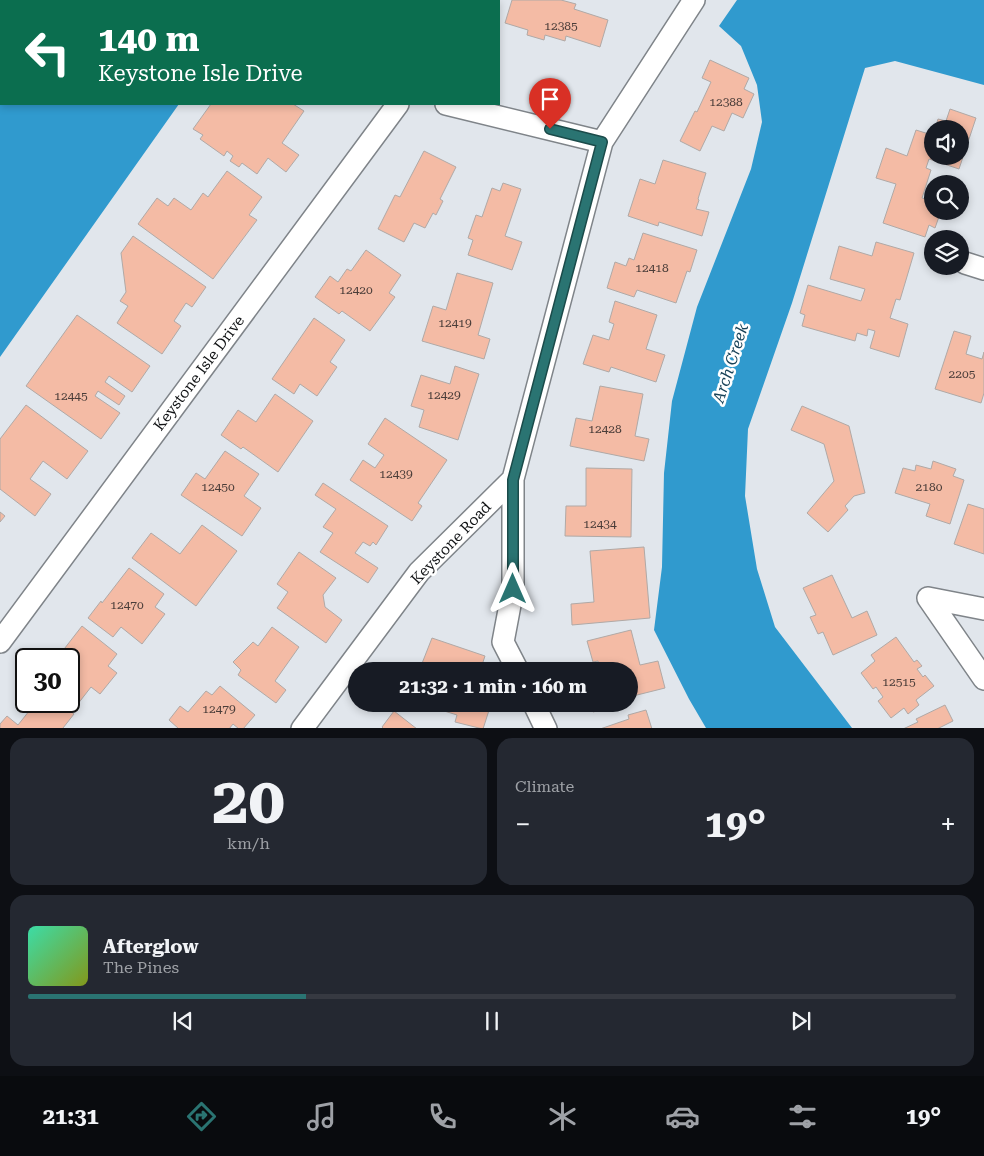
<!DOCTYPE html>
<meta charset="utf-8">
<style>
:root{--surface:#171b24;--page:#242831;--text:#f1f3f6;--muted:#9ea1a6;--line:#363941;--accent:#2a7472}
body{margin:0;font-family:"Roboto Serif",serif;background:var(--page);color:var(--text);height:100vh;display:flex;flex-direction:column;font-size:19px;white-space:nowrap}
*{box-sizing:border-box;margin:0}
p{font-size:16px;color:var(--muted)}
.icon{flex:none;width:28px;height:28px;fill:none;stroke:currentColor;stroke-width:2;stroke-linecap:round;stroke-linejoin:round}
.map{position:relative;height:728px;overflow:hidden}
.drawer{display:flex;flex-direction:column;gap:10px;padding:10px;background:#0d0f14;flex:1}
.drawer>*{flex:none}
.guide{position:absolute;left:0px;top:0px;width:500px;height:105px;box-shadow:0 2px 8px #0003;background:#0b6e4f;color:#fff;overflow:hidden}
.tools{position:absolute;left:924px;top:120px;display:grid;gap:10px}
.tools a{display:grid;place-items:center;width:45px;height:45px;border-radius:50%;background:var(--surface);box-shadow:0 2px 8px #0003;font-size:25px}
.speed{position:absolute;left:15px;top:648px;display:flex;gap:10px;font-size:25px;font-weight:700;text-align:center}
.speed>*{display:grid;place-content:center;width:65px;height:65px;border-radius:50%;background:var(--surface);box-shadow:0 2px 8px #0003;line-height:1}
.speed .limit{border:2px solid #111;border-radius:8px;background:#fff;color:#111}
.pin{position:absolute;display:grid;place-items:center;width:42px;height:42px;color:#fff;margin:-51px -21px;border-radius:50% 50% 50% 0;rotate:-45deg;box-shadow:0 0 5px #0007}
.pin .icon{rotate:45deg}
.me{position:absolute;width:55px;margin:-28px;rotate:0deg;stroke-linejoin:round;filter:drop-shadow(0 0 4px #0008)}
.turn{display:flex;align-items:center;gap:18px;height:105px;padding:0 15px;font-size:22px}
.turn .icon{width:65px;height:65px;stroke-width:2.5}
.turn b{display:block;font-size:35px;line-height:42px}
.big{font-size:38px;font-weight:700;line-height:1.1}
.drawer .card{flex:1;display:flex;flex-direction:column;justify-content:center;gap:8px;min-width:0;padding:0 18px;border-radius:15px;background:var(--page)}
.drawer .dial{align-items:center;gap:0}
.dial b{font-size:65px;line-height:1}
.song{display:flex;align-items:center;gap:15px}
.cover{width:60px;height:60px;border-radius:8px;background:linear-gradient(135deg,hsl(160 70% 55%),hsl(70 70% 35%))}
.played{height:5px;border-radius:2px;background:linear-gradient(90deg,var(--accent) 30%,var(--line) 30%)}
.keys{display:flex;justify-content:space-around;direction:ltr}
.heat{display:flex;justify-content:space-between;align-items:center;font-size:28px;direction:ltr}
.drawer .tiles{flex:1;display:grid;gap:10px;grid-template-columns:1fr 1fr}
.card:last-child{grid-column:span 2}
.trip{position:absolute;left:348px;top:662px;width:290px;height:50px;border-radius:25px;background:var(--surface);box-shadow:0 2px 8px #0003;font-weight:700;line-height:50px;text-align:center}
.tabs{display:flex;height:80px;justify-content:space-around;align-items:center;background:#090b0e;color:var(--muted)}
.tabs .icon{width:35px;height:35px}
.tabs .active{color:var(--accent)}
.tabs b{font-size:22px;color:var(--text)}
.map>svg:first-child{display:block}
</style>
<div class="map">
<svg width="984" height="729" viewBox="0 0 984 729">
<rect width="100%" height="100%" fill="#e1e6ec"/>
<path fill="#309ace" d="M 0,0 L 252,0 L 251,1 L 1,1 L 1,104 L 179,104 L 0,357 Z
M 737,0 L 984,0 L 984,85 L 895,61 L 865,68 L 792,303 L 748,429 L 745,496 L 757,569 L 775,627 L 852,728 L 706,728 L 689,699 L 654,630 L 662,567 L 664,473 L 672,401 L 697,307 L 751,169 L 762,122 L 757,85 L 741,46 L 719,26 Z"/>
<path fill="#f4bba5" stroke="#b0a9a6" d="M 299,0 L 364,0 L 363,1 L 298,1 Z
M 389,0 L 471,0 L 472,1 L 390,1 Z
M 512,0 L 561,0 L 576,4 L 574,9 L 608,20 L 600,47 L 566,36 L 565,41 L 545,35 L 544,40 L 527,35 L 528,30 L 505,23 Z
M 710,60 L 749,78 L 744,89 L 754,94 L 743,118 L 732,113 L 724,131 L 712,126 L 700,151 L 680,141 L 695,111 L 697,112 L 711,82 L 702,78 Z
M 211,104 L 293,104 L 304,111 L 282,143 L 299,155 L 286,172 L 268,158 L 257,174 L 242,163 L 239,167 L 230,161 L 233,156 L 227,151 L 224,156 L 200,139 L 203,135 L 193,129 Z
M 950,109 L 976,118 L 959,169 L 929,159 L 926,168 L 931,170 L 922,198 L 932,201 L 932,211 L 941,211 L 935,228 L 929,225 L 925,237 L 883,223 L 896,184 L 876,178 L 886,148 L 907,156 L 916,130 L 932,135 L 932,156 L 960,156 L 960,129 L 935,129 L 938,119 L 946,121 Z
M 424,151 L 456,167 L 440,199 L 443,201 L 436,215 L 433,213 L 425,228 L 414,223 L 404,242 L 378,229 L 395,195 L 400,197 Z
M 663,160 L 706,173 L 698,199 L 699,200 L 696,209 L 709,212 L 702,236 L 659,222 L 658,226 L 628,216 L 640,179 L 655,184 Z
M 227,171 L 262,197 L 249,215 L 257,220 L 213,279 L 138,224 L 157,198 L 168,206 L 174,198 L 191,210 L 203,193 L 208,197 Z
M 503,183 L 521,189 L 505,236 L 522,242 L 512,270 L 468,255 L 473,240 L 468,238 L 476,215 L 482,217 L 492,188 L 500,191 Z
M 643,233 L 697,250 L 690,272 L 687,271 L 676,303 L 637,290 L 634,297 L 607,288 L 615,262 L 626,266 L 629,258 L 634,260 Z
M 133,236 L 206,287 L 192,307 L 186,303 L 174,321 L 181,326 L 162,354 L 117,323 L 128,306 L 120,301 L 126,292 L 121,253 Z
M 876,242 L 914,253 L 900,300 L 896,299 L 890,318 L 908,324 L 899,357 L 870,348 L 875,331 L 868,329 L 867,336 L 857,333 L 855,341 L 802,326 L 805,315 L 800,313 L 808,285 L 861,301 L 865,289 L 830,279 L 839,246 L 872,256 Z
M 366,250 L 401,275 L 389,293 L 395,297 L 370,331 L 342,311 L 339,314 L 315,297 L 330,276 L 338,282 L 347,269 L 351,271 Z
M 457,273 L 493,283 L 478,335 L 490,339 L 484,359 L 422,341 L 433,306 L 446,310 Z
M 615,301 L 657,315 L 646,349 L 665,355 L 656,382 L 611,367 L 609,372 L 583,364 L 593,335 L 609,340 L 614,324 L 609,322 Z
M 77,315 L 150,366 L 132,392 L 109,376 L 105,382 L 125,396 L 119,405 L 98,391 L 95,396 L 120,413 L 101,439 L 26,386 Z
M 314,318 L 345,340 L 330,362 L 337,367 L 317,396 L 300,384 L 294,394 L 272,379 Z
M 954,331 L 971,336 L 966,354 L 982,359 L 984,352 L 984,393 L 981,403 L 935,389 Z
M 455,366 L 479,374 L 458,440 L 419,427 L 424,410 L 411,406 L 421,375 L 450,384 Z
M 600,386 L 643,394 L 635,436 L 649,439 L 644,461 L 570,446 L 576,418 L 592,421 Z
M 275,394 L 313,421 L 278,472 L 243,447 L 241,449 L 221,435 L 238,410 L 256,422 Z
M 26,405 L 88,451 L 67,479 L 43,461 L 30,479 L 51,494 L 35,516 L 0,489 L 0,439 Z
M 802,406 L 849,426 L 865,493 L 854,496 L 845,506 L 848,510 L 828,532 L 807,513 L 834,481 L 824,444 L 791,430 Z
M 385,418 L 447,460 L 418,503 L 422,506 L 412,521 L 350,480 L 363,460 L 375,468 L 384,455 L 368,444 Z
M 225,451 L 259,474 L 244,496 L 261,508 L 242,536 L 181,495 L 196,473 L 205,479 Z
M 933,461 L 956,469 L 953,476 L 964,480 L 950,524 L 926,516 L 930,504 L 895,493 L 903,468 L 915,471 L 916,465 L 931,469 Z
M 586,468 L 632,469 L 631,537 L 565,536 L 566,506 L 586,506 Z
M 323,483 L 388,526 L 376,545 L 373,542 L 370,546 L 363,542 L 355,553 L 378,568 L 368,583 L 320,552 L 333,533 L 323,527 L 336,509 L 315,495 Z
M 968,504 L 984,509 L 984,554 L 954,544 Z
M 0,512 L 5,516 L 0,522 Z
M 202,525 L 237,551 L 196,606 L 132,558 L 151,533 L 180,554 Z
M 644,547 L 650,618 L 572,625 L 571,604 L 594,602 L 590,551 Z
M 299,552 L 336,578 L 323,595 L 325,607 L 342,620 L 326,643 L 277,608 L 288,592 L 277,584 Z
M 129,568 L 164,594 L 155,607 L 165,614 L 142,644 L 121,627 L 113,637 L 88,618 L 101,601 L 102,603 Z
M 832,575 L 852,618 L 867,611 L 877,635 L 833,655 L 823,632 L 818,634 L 810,617 L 816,615 L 803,588 Z
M 82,626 L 117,654 L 108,666 L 117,673 L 100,694 L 91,687 L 77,705 L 69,699 L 69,659 L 61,653 Z
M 272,627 L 299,647 L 275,681 L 286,690 L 276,703 L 238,675 L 241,670 L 233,662 L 253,642 L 258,646 Z
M 631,630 L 640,665 L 658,661 L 665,688 L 629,697 L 629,671 L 598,671 L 601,671 L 598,661 L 593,662 L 587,641 Z
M 896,637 L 914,662 L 917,660 L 922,666 L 917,669 L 923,677 L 925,675 L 934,686 L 916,700 L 919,705 L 908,714 L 904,708 L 891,718 L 878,701 L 883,697 L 876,687 L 873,689 L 861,673 L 875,661 L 871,655 Z
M 432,638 L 485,656 L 480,671 L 419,671 Z
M 220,686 L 255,715 L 243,729 L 239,729 L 233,724 L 229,729 L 179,729 L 169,720 L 180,706 L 188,712 L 206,691 L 212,695 Z
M 37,701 L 57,701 L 74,714 L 63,728 L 64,729 L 0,729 L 0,724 L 7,716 L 18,725 Z
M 422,704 L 491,704 L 483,729 L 455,722 L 457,715 Z
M 591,704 L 623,704 L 593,712 Z
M 945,705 L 953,721 L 937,729 L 903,729 L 918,722 L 916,719 Z
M 646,710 L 652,729 L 600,729 L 629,719 L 628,715 Z
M 394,711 L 417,729 L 384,729 L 382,727 Z"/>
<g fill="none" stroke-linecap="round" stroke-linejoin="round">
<g stroke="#7f8489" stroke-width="24">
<path id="street" d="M 446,104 L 602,142
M 965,263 L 984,269
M 928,598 L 984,679
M 928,598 L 984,609
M 0,642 L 398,104
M 518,671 L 503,642 L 513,589 L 513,479 L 602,142 L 694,0
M 534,704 L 546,729
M 302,729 L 419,572 L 513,479"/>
</g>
<use href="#street" stroke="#fff" stroke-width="21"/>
</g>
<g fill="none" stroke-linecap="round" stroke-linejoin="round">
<g stroke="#1b4b4a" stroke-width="12">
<path id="route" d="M 513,589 L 513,480 L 602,142 L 550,129"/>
</g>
<use href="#route" stroke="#2a7472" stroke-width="9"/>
</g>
<g text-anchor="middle" stroke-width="5" stroke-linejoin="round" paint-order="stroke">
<g font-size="12" fill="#4a3d39">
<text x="561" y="30">12385</text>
<text x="726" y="106">12388</text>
<text x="652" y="272">12418</text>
<text x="356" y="294">12420</text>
<text x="455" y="327">12419</text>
<text x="962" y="378">2205</text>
<text x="444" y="399">12429</text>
<text x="71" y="400">12445</text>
<text x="605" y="433">12428</text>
<text x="396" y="478">12439</text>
<text x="218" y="491">12450</text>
<text x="929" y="491">2180</text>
<text x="600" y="528">12434</text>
<text x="127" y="609">12470</text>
<text x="899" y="686">12515</text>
<text x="219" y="713">12479</text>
</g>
<g font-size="15" fill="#111315" stroke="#fff">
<text transform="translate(199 373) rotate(-53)" y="5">Keystone Isle Drive</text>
<text transform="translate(451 543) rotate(-46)" y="5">Keystone Road</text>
</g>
<g font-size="16" font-style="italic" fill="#184258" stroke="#fff">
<text transform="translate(730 363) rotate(-72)" y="6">Arch Creek</text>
</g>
</g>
</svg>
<div class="tools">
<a><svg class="icon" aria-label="sound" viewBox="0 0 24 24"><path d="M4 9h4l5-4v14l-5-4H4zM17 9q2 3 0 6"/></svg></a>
<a><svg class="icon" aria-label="search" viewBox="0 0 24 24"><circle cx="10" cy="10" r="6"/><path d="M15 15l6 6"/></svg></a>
<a><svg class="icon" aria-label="layers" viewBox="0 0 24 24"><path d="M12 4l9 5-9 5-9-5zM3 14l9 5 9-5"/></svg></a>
</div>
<div class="speed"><div class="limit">30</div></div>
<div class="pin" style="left:550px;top:129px;background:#d93025"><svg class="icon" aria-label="arrive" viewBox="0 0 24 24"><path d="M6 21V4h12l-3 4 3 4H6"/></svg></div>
<svg class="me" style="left:513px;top:589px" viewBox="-20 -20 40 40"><path d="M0-17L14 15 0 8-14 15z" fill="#2a7472" stroke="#fff" stroke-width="4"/></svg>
<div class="trip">21:32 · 1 min · 160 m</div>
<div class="guide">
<div class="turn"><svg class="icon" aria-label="left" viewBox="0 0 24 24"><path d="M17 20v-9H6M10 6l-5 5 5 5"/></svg><div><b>140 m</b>Keystone Isle Drive</div></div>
</div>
</div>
<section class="drawer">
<div class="tiles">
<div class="card dial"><b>20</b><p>km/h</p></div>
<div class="card"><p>Climate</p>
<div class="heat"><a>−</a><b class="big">19°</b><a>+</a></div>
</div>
<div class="card">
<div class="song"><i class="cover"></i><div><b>Afterglow</b><p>The Pines</p></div></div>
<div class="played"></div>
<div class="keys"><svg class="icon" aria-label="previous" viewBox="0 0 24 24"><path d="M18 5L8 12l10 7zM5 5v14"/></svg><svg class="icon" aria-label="pause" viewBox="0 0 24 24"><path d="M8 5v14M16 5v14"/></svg><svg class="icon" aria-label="next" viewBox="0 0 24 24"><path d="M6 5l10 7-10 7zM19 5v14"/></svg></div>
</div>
</div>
</section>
<nav class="tabs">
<b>21:31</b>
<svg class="icon active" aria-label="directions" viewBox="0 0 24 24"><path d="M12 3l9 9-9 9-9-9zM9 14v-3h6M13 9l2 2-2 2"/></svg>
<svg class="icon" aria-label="music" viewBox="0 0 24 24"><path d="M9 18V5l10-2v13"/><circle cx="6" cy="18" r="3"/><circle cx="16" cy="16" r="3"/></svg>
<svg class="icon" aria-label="phone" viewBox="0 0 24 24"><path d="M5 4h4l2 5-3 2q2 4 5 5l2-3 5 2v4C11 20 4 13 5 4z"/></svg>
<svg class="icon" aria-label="climate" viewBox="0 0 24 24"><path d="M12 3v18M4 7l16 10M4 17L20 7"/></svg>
<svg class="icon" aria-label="car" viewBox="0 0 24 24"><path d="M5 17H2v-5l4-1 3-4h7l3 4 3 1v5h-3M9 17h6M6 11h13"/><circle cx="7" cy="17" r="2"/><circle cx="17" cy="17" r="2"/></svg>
<svg class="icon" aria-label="filters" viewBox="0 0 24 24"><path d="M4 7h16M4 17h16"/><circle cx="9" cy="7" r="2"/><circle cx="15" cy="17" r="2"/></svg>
<b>19°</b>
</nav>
